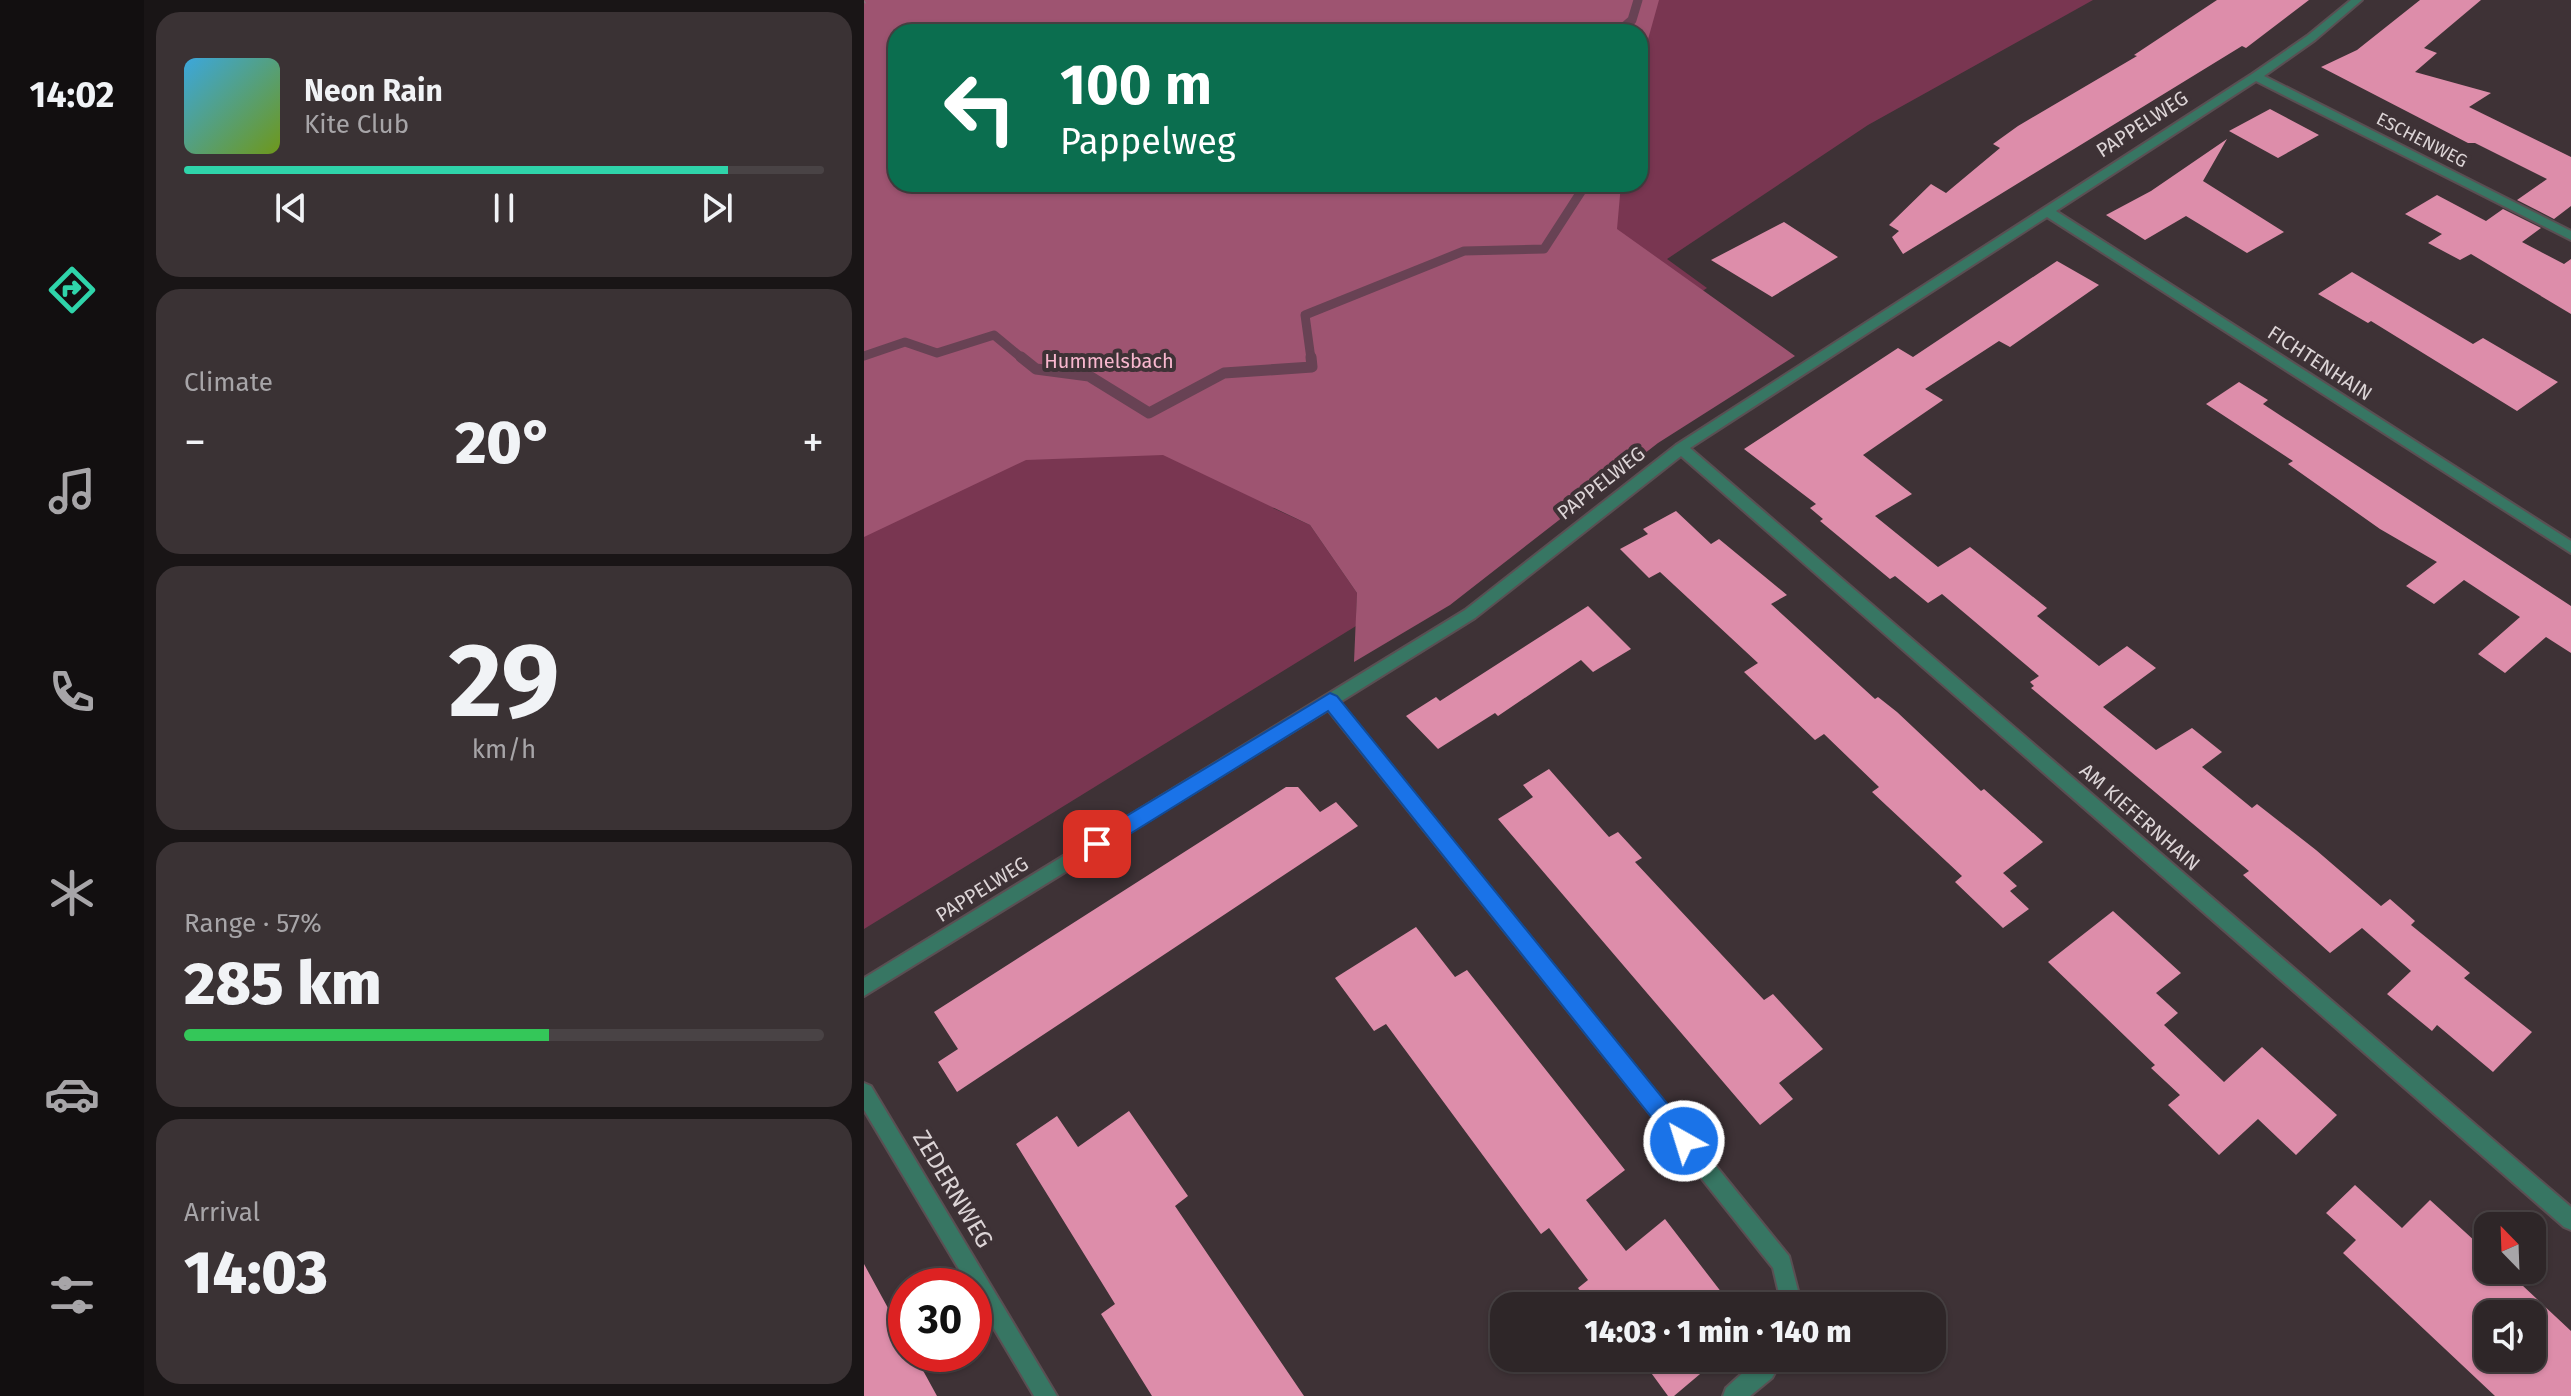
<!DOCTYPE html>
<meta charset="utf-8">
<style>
:root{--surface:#2e2628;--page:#3a3234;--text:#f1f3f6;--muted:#a7a5a8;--line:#494345;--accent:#2fd4aa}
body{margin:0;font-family:"Fira Sans",sans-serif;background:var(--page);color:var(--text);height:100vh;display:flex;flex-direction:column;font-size:30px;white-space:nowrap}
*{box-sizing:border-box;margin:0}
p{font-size:26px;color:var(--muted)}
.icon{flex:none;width:44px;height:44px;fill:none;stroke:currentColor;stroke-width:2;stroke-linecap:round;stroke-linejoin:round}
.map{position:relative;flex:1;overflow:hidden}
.drawer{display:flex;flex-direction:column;gap:12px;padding:12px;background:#191516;width:720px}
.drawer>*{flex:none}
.guide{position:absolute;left:24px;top:24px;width:760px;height:168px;border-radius:24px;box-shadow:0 2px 6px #0004,0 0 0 2px var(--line);background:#0b6e4f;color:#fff;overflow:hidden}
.needle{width:52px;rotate:337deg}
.tools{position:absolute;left:1610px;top:1212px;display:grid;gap:16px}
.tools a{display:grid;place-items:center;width:72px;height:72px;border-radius:16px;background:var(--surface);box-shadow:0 2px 6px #0004,0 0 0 2px var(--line);font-size:40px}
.speed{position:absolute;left:24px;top:1268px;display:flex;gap:16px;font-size:40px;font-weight:700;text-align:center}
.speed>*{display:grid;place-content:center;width:104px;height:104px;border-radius:50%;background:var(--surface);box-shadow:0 2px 6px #0004,0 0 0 2px var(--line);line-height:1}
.speed .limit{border:12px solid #d22;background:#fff;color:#111}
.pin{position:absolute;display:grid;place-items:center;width:68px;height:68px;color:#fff;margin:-34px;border-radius:16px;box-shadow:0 4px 12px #0006}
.me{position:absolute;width:88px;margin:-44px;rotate:321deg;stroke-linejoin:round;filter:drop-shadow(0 0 6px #0008)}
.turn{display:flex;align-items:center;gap:28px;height:168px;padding:0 40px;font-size:36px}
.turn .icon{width:104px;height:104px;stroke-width:2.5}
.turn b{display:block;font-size:56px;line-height:68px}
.big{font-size:60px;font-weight:800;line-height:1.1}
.drawer .widget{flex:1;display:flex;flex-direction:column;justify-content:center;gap:12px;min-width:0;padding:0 28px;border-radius:24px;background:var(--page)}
.drawer .dial{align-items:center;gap:0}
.dial b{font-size:104px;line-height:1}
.song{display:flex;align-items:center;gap:24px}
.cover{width:96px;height:96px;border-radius:12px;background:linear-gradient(135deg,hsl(200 70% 55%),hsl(80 70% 35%))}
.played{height:8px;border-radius:4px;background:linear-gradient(90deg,var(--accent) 85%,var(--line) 85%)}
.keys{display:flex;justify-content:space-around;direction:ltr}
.heat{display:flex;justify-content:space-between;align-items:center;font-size:44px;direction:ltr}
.charge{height:12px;border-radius:6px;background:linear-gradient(90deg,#34c759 57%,var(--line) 0)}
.trip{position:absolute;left:626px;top:1292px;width:456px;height:80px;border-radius:24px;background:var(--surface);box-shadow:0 2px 6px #0004,0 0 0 2px var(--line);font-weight:800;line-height:80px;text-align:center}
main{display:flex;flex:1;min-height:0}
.dock{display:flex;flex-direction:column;width:144px;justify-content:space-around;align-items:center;background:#120f10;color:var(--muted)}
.dock .icon{width:56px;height:56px}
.dock .current{color:var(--accent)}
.dock b{font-size:36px;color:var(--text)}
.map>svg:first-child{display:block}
</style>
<main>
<nav class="dock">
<b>14:02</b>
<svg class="icon current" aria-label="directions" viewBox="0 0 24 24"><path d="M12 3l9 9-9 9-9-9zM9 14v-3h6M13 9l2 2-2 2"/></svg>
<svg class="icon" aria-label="music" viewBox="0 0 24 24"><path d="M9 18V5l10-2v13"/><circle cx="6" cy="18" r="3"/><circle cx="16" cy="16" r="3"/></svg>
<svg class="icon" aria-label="phone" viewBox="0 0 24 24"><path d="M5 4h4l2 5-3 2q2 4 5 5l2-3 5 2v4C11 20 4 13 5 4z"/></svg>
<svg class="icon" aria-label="climate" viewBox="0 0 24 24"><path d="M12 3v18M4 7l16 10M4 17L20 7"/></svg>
<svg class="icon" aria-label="car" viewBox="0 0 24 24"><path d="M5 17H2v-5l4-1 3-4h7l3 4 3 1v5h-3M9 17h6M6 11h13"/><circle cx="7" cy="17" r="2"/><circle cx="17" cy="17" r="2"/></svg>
<svg class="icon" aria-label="filters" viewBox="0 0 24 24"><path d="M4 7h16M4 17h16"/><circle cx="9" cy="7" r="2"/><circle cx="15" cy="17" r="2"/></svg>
</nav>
<section class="drawer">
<div class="widget">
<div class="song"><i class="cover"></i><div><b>Neon Rain</b><p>Kite Club</p></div></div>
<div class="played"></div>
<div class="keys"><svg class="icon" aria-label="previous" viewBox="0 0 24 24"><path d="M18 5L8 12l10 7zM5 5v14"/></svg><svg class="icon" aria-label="pause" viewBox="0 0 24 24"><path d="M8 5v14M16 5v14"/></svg><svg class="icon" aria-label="next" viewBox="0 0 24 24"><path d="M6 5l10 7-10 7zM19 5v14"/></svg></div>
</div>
<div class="widget"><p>Climate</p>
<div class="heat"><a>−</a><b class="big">20°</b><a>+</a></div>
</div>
<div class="widget dial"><b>29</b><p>km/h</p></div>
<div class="widget"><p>Range · 57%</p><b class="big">285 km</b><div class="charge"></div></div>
<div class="widget"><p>Arrival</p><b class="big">14:03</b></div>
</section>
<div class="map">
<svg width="1707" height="1396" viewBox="0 0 1707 1396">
<rect width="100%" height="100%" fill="#3e3236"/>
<path fill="#793651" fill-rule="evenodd" d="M 15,0 L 1229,0 L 1004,125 L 803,259 L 843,288 L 741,356 L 409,508 L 446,525 L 493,593 L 492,626 L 0,929 L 0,14 ZM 32,32 L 776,32 L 776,184 L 32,184 Z"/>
<path fill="#9e5471" d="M 0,0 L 795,0 L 776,68 L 776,32 L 32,32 L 32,184 L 757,184 L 753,229 L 931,356 L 794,443 L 586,605 L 490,662 L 493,593 L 446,525 L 299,455 L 162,460 L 0,537 Z"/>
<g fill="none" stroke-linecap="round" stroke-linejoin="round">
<path stroke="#684254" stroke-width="9" d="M 754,32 L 768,20 L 774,0
M 0,356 L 41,342 L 73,353 L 130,335 L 159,359
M 447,359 L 441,315 L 600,251 L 680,249 L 722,184"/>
<path stroke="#684254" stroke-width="11" d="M 157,357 L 172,369 L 225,376 L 285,413 L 360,373 L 448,367 L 447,357"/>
</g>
<path fill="#dd8daa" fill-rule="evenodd" d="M 1353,0 L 1445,0 L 1382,48 L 1378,46 L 1039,254 L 1028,237 L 1035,231 L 1025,225 L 1067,184 L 1082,193 L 1136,148 L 1129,144 L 1154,126 L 1273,56 L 1270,55 Z
M 1556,0 L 1617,0 L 1560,48 L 1573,53 L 1551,72 L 1627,93 L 1605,107 L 1707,157 L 1707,206 L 1690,219 L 1653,200 L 1683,179 L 1611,143 L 1604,143 L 1457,67 L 1493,50 Z
M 1406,109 L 1455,135 L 1414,158 L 1365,131 Z
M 1363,139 L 1339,181 L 1420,232 L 1383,253 L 1322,216 L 1281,240 L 1242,215 L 1287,191 Z
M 1573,195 L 1622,221 L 1639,209 L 1677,228 L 1658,242 L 1700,264 L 1707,259 L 1707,314 L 1607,254 L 1596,260 L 1564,243 L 1578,234 L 1541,214 Z
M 920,222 L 974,257 L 908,297 L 847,260 Z
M 1193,261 L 1235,285 L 1146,347 L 1135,341 L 1061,389 L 1079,400 L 999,455 L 1048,494 L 1011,516 L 1074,567 L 1106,547 L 1183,608 L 1173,616 L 1235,666 L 1263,646 L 1292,668 L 1239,707 L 1292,750 L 1328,728 L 1358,752 L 1338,767 L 1388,808 L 1393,804 L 1452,850 L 1517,906 L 1526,899 L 1551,921 L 1547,925 L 1606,973 L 1600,978 L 1668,1032 L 1629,1072 L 1573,1025 L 1568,1031 L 1523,994 L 1547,971 L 1498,928 L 1466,953 L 1379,875 L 1385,871 L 1167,688 L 1170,686 L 1166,682 L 1175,676 L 1078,594 L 1064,603 L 1031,576 L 1026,579 L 956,521 L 959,519 L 946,508 L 952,504 L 880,449 L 1034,348 L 1049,357 Z
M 1488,272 L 1609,344 L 1619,338 L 1694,382 L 1653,411 L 1507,321 L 1504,323 L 1454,294 Z
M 1375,382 L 1404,400 L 1399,404 L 1707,606 L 1707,653 L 1682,637 L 1641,673 L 1614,654 L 1656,617 L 1600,580 L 1570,604 L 1542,586 L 1573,562 L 1516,529 L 1424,464 L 1429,461 L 1342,404 Z
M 812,511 L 847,544 L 855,539 L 923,595 L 907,604 L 1011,699 L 1014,697 L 1033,712 L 1117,791 L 1120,789 L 1179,842 L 1139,873 L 1153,886 L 1146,891 L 1165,909 L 1139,928 L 1091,882 L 1098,876 L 1008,792 L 1015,787 L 960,734 L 951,740 L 880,672 L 894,663 L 796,572 L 785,578 L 756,549 L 784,534 L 779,529 Z
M 724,606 L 767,649 L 729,672 L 717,660 L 634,716 L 631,713 L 574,749 L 542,716 L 572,697 L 576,701 Z
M 685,769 L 745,837 L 754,832 L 778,858 L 771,862 L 900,1000 L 909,994 L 959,1049 L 915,1083 L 929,1099 L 896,1125 L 634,819 L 669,797 L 659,785 Z
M 422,787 L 434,787 L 456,812 L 472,802 L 494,826 L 93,1092 L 74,1062 L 94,1049 L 70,1012 Z
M 1249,911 L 1317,973 L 1292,993 L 1314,1013 L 1300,1025 L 1360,1082 L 1398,1047 L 1473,1115 L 1432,1155 L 1394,1119 L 1355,1155 L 1304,1105 L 1316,1095 L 1287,1068 L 1291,1065 L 1184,962 Z
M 552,927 L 591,977 L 603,970 L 761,1170 L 722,1200 L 762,1251 L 801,1219 L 858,1293 L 842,1306 L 728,1306 L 714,1288 L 724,1280 L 685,1228 L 677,1234 L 522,1024 L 510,1031 L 471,978 Z
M 265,1111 L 324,1196 L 311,1206 L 440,1396 L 288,1396 L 237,1314 L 251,1304 L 152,1144 L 193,1116 L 214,1147 Z
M 1491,1185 L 1538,1228 L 1566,1200 L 1624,1253 L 1624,1270 L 1642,1270 L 1707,1331 L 1707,1396 L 1631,1396 L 1479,1253 L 1492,1240 L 1462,1213 ZM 1624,1314 L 1668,1314 L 1668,1358 L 1624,1358 Z
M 0,1264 L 42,1341 L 42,1354 L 50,1354 L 73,1396 L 0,1396 Z
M 766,1358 L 855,1358 L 810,1396 L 804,1396 L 777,1359 L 771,1365 Z"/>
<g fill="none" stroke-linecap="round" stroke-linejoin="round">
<g stroke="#5a4f53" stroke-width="4">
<path id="street" d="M 1487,0 L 1498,0 L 1451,40 L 1400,76 L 1707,231 L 1707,240 L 1392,81 L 1192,211 L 1707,541 L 1707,553 L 1183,217 L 826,448 L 1707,1207 L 1707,1230 L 1700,1227 L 817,456 L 611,618 L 476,702 L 925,1256 L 938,1306 L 918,1306 L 909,1268 L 464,710 L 0,996 L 0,978 L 601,610 L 812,445 L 1388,74 L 1443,36 Z
M 0,1083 L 7,1086 L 193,1396 L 170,1396 L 110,1295 L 110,1286 L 105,1286 L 0,1110 Z
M 895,1358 L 919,1358 L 908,1378 L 886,1396 L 859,1396 L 862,1388 Z"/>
</g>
<path stroke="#867c7f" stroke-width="4" stroke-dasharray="1 4" stroke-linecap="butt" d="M 0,2 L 3,0"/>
<use href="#street" fill="#377663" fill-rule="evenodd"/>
</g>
<path fill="#1a73e8" stroke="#114b97" stroke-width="2" d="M 466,693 L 473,696 L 827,1133 L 831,1141 L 827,1148 L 820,1152 L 812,1148 L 464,711 L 240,850 L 226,850 L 223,844 L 226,838 Z"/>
<g text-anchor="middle" stroke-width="8" stroke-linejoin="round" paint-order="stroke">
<g font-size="18" fill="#dcd4d6" stroke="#3e3236">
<text transform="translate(1558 140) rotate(27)" y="6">ESCHENWEG</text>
</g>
<g font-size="20" fill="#dcd4d6" stroke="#3e3236">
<text transform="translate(1278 124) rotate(-33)" y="7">PAPPELWEG</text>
<text transform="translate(1456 363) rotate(33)" y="7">FICHTENHAIN</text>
<text transform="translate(737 483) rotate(-38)" y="7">PAPPELWEG</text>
<text transform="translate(1276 817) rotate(41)" y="7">AM KIEFERNHAIN</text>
<text transform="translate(118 889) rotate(-32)" y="7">PAPPELWEG</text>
</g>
<g font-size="20" fill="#f8b7ce" stroke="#3e3236">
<text x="245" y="368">Hummelsbach</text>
</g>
<g font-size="24" fill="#dcd4d6" stroke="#3e3236">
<text transform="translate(89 1189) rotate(59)" y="8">ZEDERNWEG</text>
</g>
</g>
</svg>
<div class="tools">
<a><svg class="needle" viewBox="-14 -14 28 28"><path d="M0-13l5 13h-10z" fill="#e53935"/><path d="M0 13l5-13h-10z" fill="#a7a5a8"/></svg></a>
<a><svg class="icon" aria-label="sound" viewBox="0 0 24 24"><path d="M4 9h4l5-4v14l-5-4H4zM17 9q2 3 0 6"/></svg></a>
</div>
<div class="speed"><div class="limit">30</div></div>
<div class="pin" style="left:233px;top:844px;background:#d93025"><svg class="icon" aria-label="arrive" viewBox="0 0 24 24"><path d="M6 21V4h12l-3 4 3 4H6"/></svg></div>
<svg class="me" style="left:820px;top:1141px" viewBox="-20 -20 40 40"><circle r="17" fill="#1a73e8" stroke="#fff" stroke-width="3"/><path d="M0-11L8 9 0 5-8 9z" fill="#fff"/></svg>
<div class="trip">14:03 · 1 min · 140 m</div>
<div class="guide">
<div class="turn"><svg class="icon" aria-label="left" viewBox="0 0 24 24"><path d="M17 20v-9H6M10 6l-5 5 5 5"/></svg><div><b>100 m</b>Pappelweg</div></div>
</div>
</div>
</main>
